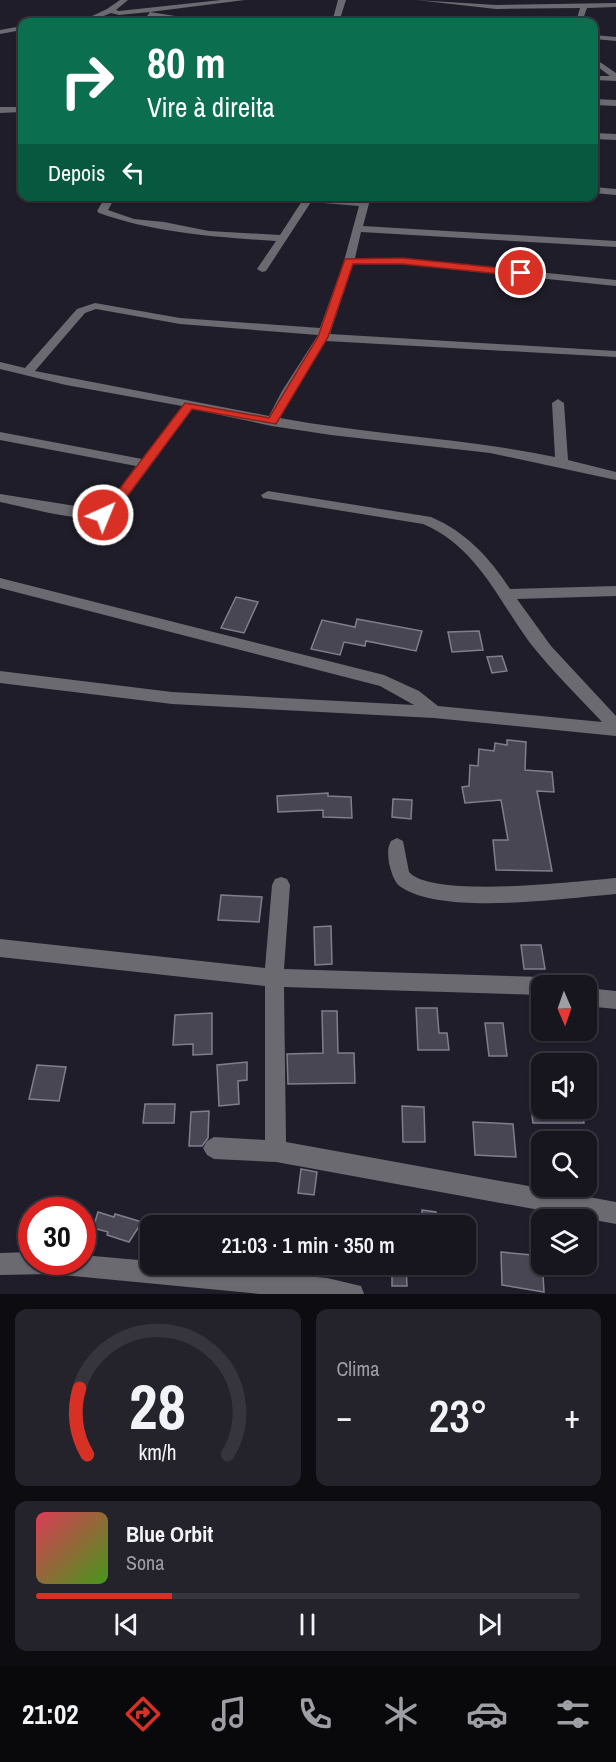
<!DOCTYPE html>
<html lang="pt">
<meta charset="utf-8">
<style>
:root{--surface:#17161f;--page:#24232c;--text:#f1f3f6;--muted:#9e9fa4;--line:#36353d;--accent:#d93025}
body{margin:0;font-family:"Archivo Narrow",sans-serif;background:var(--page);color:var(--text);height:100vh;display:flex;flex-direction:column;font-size:22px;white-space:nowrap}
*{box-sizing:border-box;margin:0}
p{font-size:20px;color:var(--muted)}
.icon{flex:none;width:33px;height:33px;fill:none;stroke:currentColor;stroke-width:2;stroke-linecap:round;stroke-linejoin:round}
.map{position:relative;height:1294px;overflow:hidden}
.drawer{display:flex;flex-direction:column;gap:15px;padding:15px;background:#0d0c11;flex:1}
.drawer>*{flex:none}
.top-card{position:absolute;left:18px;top:18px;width:580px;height:183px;border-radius:12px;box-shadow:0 2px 4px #0004,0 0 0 2px var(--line);background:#0b6e4f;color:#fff;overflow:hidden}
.needle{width:39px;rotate:178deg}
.controls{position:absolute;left:531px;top:975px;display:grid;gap:12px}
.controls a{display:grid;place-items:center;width:66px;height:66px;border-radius:12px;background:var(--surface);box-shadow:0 2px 4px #0004,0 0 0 2px var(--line);font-size:30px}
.speed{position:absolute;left:18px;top:1197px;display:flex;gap:12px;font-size:30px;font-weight:700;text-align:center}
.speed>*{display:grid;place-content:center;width:78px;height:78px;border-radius:50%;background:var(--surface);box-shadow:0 2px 4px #0004,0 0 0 2px var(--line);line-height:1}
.speed .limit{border:9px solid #d22;background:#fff;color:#111}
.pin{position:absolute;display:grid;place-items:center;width:51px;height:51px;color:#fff;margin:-26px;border:3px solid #fff;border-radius:50%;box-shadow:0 2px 6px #0007}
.me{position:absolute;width:66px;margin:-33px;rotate:44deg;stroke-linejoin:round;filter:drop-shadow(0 0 4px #0008)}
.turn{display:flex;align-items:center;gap:21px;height:126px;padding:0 30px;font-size:27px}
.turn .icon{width:78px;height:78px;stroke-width:2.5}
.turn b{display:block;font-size:42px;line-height:51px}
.then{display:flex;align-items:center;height:57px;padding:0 30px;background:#0003;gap:12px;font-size:22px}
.big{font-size:45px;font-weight:600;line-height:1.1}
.drawer .widget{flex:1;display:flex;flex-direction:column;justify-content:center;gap:9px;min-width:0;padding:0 21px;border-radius:12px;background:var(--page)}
.drawer .dial{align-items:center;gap:0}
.dial svg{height:156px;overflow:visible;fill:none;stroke:var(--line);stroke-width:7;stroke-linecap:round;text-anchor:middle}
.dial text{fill:var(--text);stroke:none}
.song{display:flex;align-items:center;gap:18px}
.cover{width:72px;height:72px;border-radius:9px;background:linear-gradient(135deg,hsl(350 70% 55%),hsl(100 70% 35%))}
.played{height:6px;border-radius:3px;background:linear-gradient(90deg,var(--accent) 25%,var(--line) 25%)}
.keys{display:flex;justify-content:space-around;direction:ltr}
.heat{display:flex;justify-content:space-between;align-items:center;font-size:33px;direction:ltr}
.drawer .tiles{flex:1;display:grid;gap:15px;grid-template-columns:1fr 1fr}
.widget:last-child{grid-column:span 2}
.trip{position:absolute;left:140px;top:1215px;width:336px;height:60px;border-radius:12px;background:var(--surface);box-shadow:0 2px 4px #0004,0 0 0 2px var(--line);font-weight:600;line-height:60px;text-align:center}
.dock{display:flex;height:96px;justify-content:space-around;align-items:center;background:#09090c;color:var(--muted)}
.dock .icon{width:42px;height:42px}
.dock .on{color:var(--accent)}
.dock b{font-size:27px;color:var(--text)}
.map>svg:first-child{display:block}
</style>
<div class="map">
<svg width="616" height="1294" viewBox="0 0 616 1294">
<rect width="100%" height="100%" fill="#1f1d29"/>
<path fill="#494654" stroke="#807e8e" stroke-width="1.5" d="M 236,597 L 258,602 L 244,633 L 221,628 Z
M 357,619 L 422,631 L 416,651 L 366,641 L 365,646 L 344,642 L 340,655 L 311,649 L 322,620 L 355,627 Z
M 479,631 L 483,650 L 452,652 L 448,632 Z
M 502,656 L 507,671 L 492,673 L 487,657 Z
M 507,740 L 526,742 L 525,770 L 552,772 L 554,792 L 537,791 L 552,871 L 496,870 L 493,840 L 508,840 L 501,800 L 465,803 L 462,787 L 469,786 L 470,765 L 478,766 L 479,749 L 494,751 L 495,743 L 507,745 Z
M 328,793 L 328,796 L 351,797 L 352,818 L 323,817 L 323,810 L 278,812 L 277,796 Z
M 393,799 L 412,800 L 411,819 L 392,817 Z
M 221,895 L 262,897 L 259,922 L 218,920 Z
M 331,926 L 332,964 L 315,965 L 314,927 Z
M 521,945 L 541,945 L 545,969 L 524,969 Z
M 416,1008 L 437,1008 L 439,1033 L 447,1033 L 449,1050 L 418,1050 Z
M 322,1011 L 337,1011 L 338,1053 L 354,1053 L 355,1083 L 288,1084 L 287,1054 L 323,1053 Z
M 212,1013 L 212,1054 L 193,1055 L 193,1044 L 173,1045 L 175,1015 Z
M 485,1023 L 503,1023 L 507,1056 L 489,1056 Z
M 247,1062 L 247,1080 L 238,1081 L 239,1104 L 219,1106 L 217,1065 Z
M 37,1065 L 66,1067 L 59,1101 L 29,1099 Z
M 145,1104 L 175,1104 L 174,1123 L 143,1123 Z
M 402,1106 L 424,1107 L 425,1142 L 403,1142 Z
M 531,1108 L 582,1108 L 584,1123 L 533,1123 Z
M 209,1111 L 208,1138 L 202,1146 L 189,1146 L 191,1112 Z
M 473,1122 L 513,1124 L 516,1157 L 475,1155 Z
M 301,1169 L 317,1172 L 314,1195 L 298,1193 Z
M 422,1210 L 436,1212 L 436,1226 L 422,1226 Z
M 98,1212 L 114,1217 L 115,1214 L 142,1222 L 129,1242 L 107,1235 L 108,1232 L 93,1228 Z
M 501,1252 L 542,1256 L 544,1292 L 502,1285 Z
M 392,1264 L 406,1264 L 407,1286 L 392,1286 Z"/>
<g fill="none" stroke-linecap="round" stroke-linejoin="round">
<path fill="#6b6a71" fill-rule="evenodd" d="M 120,0 L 128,0 L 116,10 L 119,11 L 221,0 L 245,0 L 150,12 L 200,20 L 203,22 L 147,16 L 150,12 L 119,15 L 111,13 L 91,21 L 60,22 L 90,17 L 107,9 Z
M 338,0 L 346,0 L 339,22 L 332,22 Z
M 416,0 L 496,5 L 616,3 L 616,7 L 587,8 L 582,22 L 576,22 L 580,8 L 496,9 Z
M 22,26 L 22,30 L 0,34 L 0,30 Z
M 594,35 L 616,37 L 616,41 L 594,39 Z
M 594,58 L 616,73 L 616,81 L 594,80 L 594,76 L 610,76 L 594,64 Z
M 594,99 L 616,100 L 616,106 L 594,105 Z
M 0,107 L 22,107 L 22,112 L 0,113 Z
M 594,133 L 616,134 L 616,140 L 594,139 Z
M 594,187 L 616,189 L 616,195 L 594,193 Z
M 106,196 L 138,196 L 128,202 L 114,199 L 108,210 L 134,219 L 164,222 L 209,231 L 280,235 L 302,201 L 263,196 L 360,200 L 361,196 L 371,196 L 363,226 L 616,241 L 616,247 L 361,232 L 355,258 L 401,258 L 616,280 L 616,286 L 401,264 L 353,264 L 330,334 L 616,351 L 616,357 L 326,341 L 294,391 L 280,418 C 372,435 464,438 555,457 L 552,403 L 558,399 L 564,403 L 568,460 L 616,472 L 616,480 L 490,453 L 331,435 L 272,426 L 192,409 L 115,514 C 93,527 27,507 0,502 L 0,494 L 101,510 L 105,508 L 136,466 L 0,440 L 0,432 L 142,459 L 182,406 L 66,385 L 0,369 L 0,362 L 25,368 L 77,309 L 95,303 L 180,318 L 320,328 L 344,261 L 359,206 L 311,202 L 266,271 L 262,272 L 257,269 L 276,241 C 216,237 155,233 99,213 L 97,211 ZM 96,309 L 180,324 L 318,335 L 282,391 L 269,416 L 35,371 L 85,313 Z
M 268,491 L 431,517 C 466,532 489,557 510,589 L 616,586 L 616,596 L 517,599 L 551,646 L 616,716 L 616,736 L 434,718 L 172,704 L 0,683 L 0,671 L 172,692 L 414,705 L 380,686 L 0,588 L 0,578 L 384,675 L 419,691 L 438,706 L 602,722 C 578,696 552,671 530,643 C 497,598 477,547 423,524 L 263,498 L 261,495 Z
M 397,838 L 403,841 L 409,872 C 432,899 579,881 616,878 L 616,894 C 565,898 443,916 401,887 C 394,883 391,871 389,863 C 388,855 387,848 391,841 Z
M 281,877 L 287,879 L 290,885 L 284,969 L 542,977 L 549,979 L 551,986 L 542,986 L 542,995 L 284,987 L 286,1142 L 616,1202 L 616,1224 L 276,1162 L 214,1159 L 207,1155 L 203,1148 L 207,1141 L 214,1137 L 265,1140 L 265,986 L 0,957 L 0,939 L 265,968 L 272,885 L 275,879 Z
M 586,988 L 616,991 L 616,1009 L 586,1006 Z
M 32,1252 L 32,1262 L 82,1262 L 82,1255 L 150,1261 L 150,1264 L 188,1264 L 327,1278 L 361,1286 L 364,1294 L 260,1294 L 52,1274 L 0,1275 L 0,1253 Z"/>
</g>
<path fill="#d93025" stroke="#8d1f18" stroke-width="1.5" d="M 402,258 L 521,270 L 525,273 L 521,276 L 402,264 L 353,264 L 328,337 L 276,424 L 192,409 L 114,514 L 103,519 L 99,518 L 99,512 L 105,508 L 185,403 L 269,418 L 318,337 L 345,259 Z"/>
</svg>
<div class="controls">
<a><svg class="needle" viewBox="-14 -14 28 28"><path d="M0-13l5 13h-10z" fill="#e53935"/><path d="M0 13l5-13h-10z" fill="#9e9fa4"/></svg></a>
<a><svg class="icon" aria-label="sound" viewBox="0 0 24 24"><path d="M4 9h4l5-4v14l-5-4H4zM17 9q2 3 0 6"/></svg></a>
<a><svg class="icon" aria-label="search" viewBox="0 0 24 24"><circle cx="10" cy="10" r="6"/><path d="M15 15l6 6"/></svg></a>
<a><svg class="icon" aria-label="layers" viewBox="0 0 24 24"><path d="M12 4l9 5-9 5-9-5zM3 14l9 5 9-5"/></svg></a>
</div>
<div class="speed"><div class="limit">30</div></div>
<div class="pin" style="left:521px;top:273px;background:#d93025"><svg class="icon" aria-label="arrive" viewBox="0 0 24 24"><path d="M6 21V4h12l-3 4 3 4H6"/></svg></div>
<svg class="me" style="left:103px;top:515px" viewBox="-20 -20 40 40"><circle r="17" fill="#d93025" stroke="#fff" stroke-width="3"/><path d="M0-11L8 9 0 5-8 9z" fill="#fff"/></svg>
<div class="trip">21:03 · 1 min · 350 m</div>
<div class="top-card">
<div class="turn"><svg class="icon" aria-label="right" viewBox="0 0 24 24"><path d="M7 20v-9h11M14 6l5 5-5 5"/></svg><div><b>80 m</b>Vire à direita</div></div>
<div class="then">Depois<svg class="icon" aria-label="left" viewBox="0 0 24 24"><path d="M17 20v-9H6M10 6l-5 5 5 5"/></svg></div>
</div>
</div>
<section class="drawer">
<div class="tiles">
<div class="widget dial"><svg viewBox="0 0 100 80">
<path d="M14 69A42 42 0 1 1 86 69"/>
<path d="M14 69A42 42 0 0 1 10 35" stroke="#d93025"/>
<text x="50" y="56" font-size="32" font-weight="700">28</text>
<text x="50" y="72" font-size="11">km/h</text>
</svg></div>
<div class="widget"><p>Clima</p>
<div class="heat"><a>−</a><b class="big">23°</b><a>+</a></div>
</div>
<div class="widget">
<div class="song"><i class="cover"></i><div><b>Blue Orbit</b><p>Sona</p></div></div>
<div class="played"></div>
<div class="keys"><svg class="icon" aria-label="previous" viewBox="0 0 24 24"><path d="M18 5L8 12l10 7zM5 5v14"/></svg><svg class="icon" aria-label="pause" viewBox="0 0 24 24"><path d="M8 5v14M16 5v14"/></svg><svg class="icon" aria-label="next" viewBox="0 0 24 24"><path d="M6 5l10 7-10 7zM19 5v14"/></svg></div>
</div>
</div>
</section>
<nav class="dock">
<b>21:02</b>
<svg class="icon on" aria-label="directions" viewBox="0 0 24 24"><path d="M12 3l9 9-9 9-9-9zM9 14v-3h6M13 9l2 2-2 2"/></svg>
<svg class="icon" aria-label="music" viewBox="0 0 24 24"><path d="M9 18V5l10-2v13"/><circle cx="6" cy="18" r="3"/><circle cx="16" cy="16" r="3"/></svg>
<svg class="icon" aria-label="phone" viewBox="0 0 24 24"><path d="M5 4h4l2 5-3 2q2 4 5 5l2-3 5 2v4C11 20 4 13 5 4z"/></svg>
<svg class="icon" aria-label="climate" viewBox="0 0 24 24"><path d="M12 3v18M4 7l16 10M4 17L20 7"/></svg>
<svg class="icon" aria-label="car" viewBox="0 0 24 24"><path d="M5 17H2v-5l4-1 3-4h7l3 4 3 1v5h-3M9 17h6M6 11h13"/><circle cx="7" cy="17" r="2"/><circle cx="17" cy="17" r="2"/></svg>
<svg class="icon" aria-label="filters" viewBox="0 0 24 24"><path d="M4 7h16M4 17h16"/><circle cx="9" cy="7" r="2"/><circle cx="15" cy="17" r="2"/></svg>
</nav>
